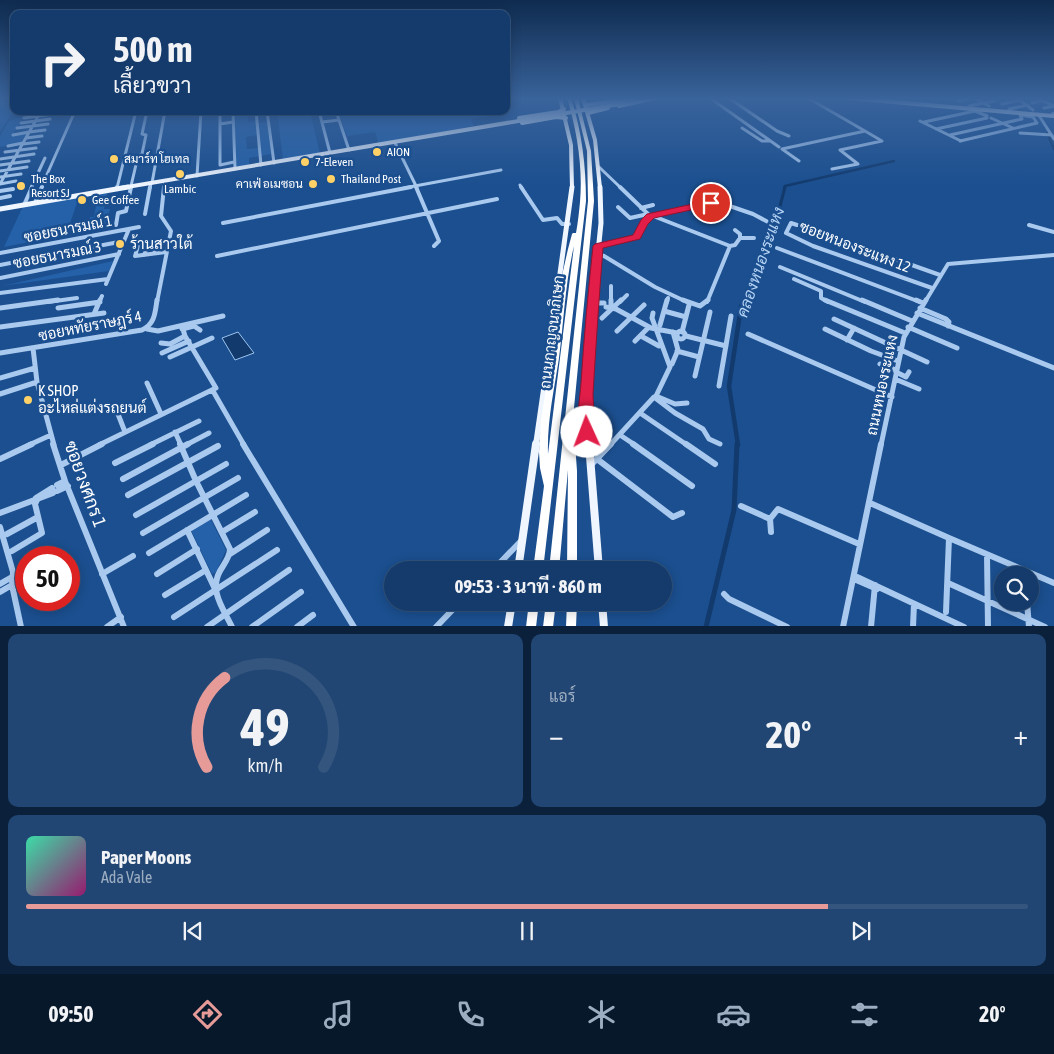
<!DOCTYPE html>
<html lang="th">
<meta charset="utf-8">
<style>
:root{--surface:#143b6b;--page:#214673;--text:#f1f3f6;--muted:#9dadc1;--line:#33557e;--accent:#e69b98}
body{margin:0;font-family:"Asap Condensed",Sarabun,sans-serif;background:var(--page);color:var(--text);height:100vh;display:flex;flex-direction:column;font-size:19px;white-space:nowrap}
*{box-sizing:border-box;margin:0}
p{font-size:16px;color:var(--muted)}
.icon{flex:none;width:28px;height:28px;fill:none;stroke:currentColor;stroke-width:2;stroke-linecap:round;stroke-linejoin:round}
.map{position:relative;height:626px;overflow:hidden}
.side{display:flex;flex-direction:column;gap:8px;padding:8px;background:#0b203b;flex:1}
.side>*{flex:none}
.hud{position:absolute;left:10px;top:10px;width:500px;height:105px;border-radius:10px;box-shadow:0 2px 12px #0003,0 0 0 1px var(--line);background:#143b6b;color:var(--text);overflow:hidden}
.controls{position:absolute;left:994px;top:566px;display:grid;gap:10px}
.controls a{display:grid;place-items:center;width:45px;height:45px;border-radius:50%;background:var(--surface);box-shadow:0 2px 12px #0003,0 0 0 1px var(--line);font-size:25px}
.speed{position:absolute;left:15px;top:546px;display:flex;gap:10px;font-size:25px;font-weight:700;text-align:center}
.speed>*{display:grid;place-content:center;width:65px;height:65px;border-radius:50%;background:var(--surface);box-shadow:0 2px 12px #0003,0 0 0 1px var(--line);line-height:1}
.speed .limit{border:8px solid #d22;background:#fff;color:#111}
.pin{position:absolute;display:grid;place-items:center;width:42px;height:42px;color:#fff;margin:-21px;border:2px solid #fff;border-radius:50%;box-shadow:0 1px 5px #0007}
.me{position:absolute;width:55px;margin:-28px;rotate:358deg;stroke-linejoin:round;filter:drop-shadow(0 0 4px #0008)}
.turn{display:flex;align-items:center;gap:18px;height:105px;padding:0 20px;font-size:22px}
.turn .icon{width:65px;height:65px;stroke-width:2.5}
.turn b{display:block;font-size:35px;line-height:42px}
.big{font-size:38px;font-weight:700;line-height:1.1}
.side .widget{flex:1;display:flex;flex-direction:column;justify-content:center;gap:8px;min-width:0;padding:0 18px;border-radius:10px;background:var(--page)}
.side .dial{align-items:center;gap:0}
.dial svg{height:130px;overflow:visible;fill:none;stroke:var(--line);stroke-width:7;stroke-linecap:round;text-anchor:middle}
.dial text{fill:var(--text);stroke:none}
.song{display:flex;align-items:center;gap:15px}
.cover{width:60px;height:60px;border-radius:8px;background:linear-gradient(135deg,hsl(160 70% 55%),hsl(320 70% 35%))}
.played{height:5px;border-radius:2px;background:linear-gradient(90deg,var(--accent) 80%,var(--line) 80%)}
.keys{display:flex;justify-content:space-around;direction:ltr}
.heat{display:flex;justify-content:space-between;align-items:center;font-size:28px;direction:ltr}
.side .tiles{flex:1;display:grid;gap:8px;grid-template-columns:1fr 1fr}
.widget:last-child{grid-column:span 2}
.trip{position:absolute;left:384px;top:561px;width:288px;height:50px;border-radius:25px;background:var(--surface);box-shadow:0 2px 12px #0003,0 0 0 1px var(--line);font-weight:700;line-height:50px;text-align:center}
.tabs{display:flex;height:80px;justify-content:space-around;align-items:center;background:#08182b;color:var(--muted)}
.tabs .icon{width:35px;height:35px}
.tabs .current{color:var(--accent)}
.tabs b{font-size:22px;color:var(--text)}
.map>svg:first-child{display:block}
</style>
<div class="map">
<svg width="1054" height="627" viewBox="0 0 1054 627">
<rect width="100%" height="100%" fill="#1b4f8f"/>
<path fill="#2461a8" d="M 6,98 L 14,98 L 14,109 L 0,132 L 0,103 Z
M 235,111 L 255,113 L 255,115 L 248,117 L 248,122 L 256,121 L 257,135 L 246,137 L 247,149 L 258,148 L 259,156 L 249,158 L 249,166 L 236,168 Z
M 277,111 L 310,111 L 320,154 L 283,160 Z
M 338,111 L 492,111 L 491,116 L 471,119 L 474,126 L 379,144 L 375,132 L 347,136 Z
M 23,117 L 13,134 L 27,133 L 21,143 L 0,147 L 0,136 L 9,121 Z
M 267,122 L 271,154 L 261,156 L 258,123 Z
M 108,192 L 104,209 L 110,209 L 106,228 L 89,231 L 90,228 L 87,228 L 90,217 L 94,217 L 98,194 Z
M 79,197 L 66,235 L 4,247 L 23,206 Z
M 113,261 L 109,271 L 2,286 Z
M 210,518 L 226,550 L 216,572 L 212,574 L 191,530 Z"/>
<path fill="#123a6d" stroke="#9cc4f0" d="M 238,332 L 254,353 L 235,360 L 222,338 Z"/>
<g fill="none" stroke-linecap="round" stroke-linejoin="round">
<path stroke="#123a6d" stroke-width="2.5" d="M 1047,133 L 1054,149
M 784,188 L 785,186 L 894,161"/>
<path stroke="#123a6d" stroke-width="3" d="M 743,302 L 770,244 L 785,187"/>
<path stroke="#123a6d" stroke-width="4.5" d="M 738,445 L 729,386 L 741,307 L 744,300"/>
<path stroke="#123a6d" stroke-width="5" d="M 706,627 L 734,510 L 737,444"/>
<path stroke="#a9c9ee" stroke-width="3" d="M 710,98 L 779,147
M 729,98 L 777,131 L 789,136
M 974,98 L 989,106
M 1017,98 L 1033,110
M 1036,98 L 1054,106
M 958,101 L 971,98
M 1032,103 L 1040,101
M 1002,104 L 1020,100
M 969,106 L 994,101
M 1044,108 L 1054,106
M 1009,109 L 1028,105
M 220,111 L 220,165 L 234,162
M 233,111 L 235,169
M 256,111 L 261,165
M 267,111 L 274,163
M 319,111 L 330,153
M 336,111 L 349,150
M 26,113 L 36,111
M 1038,114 L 1054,139
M 1052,114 L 1054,113
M 24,118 L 53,114
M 991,118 L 1013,128
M 920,121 L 961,141
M 322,122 L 339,120
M 924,122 L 975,111 L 987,116
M 21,123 L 50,119
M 220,124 L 233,122
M 17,128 L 48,124
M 742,128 L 762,141 L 770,141
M 936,129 L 987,118
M 29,132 L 45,130
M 1020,133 L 1052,135
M 13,135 L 29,132
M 950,135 L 1022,119 L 1020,115 L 1033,117 L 1037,123 L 960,141
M 26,138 L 42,136
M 395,143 L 417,188
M 23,144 L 39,142
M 8,146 L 23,143
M 5,152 L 36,148
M 0,159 L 34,154
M 799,161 L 782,149 L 865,131 L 808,98
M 0,165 L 29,161
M 599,167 L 621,188
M 832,169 L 858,164 L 840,150 L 882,141 L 865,131
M 0,171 L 27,167
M 197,176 L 201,111
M 0,177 L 21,174
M 152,183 L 165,111
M 0,184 L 41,111
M 0,184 L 16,181
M 520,185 L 522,188
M 131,186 L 138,156 L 142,154 L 146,135 L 142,134 L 147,111
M 31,188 L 45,158
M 41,188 L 75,111
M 117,188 L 136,111
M 131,188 L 131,186
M 150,188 L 151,183
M 164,188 L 165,181
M 404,188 L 501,170"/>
<path stroke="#a9c9ee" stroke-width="4" d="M 416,187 L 439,241 L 434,246
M 521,187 L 543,220 L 557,218 L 562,224 L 569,224
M 620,187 L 648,214 L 730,246 L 735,245 L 740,238 L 740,234 L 735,230
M 117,189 L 117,187
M 0,191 L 13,189
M 0,198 L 10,196
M 35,203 L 42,187
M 24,205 L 32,187
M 618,207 L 630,218 L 648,214
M 641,208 L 653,205
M 145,214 L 150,187
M 655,215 L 718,202 L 753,214 L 768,222
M 223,223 L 411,187
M 116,225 L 118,213 L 126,211 L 131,187
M 797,225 L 791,223 L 786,233 L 813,246 L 932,288
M 1029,225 L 1054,232
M 740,238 L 754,238
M 138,246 L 135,256 L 166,252
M 598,246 L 636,237 L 651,215
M 777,248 L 920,302
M 0,253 L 139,227
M 154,253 L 158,244
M 597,254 L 604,256 L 655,287 L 687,302
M 144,255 L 148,245
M 217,256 L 497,199
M 892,258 L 940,275
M 0,265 L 124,241
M 780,267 L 865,302
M 0,278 L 119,254
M 794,279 L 821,291 L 821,298 L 828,302
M 106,284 L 129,229
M 611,286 L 611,302
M 0,293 L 108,279
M 48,302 L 77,298
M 99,302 L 102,296
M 157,302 L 171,231 L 161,216 L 164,187
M 620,302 L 627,295
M 667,302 L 668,298
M 707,302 L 730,246
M 925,302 L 948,264 L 1054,255"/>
<path stroke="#a9c9ee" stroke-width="5" d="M 611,300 L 611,307
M 683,300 L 700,306 L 708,300
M 825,300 L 905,333
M 862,300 L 912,321
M 916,300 L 923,303
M 593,303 L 604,303
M 606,307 L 616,309 L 651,328 L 677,333
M 0,308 L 58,300
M 58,308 L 100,302
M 920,308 L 946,319 L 949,322 L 948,326
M 664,311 L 686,317
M 653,313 L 652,318 L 670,367 L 656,396
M 917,313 L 1054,368
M 94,314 L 100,300
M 602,318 L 621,300
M 834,319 L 927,362
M 660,325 L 667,300
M 0,327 L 104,313
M 908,327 L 957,348
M 147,329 L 158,331 L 223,316
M 182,329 L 194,326 L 200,330
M 825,329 L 871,351 L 898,361
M 617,331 L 644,305
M677 335a4 4 0 1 1 8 0a4 4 0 1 1-8 0Z
M 682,332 L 689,305
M 748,334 L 892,397
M 641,336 L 659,346
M 686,336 L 726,346
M 847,340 L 854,328
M 635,341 L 649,327
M 161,343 L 170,344 L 185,336
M 33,348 L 37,382 L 54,445
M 677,351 L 699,357
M 0,353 L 142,330 C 155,324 155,313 157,300
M 162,353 L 189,341
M 170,357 L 212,338
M 672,364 L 678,350 L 673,332
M 880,364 L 896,370
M 896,372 L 906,377 L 909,372
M 695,376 L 710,312
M 0,378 L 35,368
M 895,379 L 919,389
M 147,383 L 161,414
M 719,386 L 731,316
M 213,391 L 244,445
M 0,394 L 37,382
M 656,396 L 675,404 L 687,403
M 640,413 L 687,445
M 118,414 L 125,432
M 175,432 L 181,445
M 620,435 L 635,445
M 29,445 L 51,435
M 99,445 L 216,388 L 185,336 L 182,326
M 150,445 L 199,421
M 186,445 L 209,433
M 610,445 L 654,397 L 675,413 L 703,429 L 709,439 L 720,444
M 881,445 L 904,337 L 926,300"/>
<path stroke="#a9c9ee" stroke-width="6" d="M 53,444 L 65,481 L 124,627
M 180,444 L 196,481 L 230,549 C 230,557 224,564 220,571 C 209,591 223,608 232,627
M 243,444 L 354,627
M 633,444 L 692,486
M 686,444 L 715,464
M 0,459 L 32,444
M 597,459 L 673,517 L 682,513
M 115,463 L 153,444
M 592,464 L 611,444
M 61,465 L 102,444
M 123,479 L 188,444
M 57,485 L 65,481
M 57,491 L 68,486
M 128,495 L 218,446
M 36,498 L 52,488
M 870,503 L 949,538 L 946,612
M 741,506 L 770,519 L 778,509 L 859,544
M 0,513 L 53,493
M 136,515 L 226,464
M 770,519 L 771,532
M 0,527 L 13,572 L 12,585 L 21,627
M 187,530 L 215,589
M 222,532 L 255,512
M 143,533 L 238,478
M 7,534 L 38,517
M 949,538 L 1054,583
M 12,551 L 42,533 L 35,504 L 37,500
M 149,553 L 246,495
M 230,554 L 267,530
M 987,555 L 988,627
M 493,570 L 522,540
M 102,574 L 133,556
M 157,574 L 197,549
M 855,576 L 964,627
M 854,579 L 877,589
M 948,583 L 1045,627
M 0,584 L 12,577
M 0,592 L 12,585
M 724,594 L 729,599 L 787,627
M 165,595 L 206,570
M 1027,602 L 1029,627
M 174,617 L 277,550
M 107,627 L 121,617
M 207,627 L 289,570
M 252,627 L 301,592
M 297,627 L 313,615
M 436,627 L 460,602
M 843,627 L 881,444
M 871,627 L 875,585
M 913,627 L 914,604"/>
<path stroke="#f0f6ff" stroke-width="4" d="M 560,98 L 571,145 L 572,188
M 583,98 L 595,140 L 600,188
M 847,98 L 1054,116
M 586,105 L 637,98
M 619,106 L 656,98
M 588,113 L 608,108
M 519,118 L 558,112 L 564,109
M 522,123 L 556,117 L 566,118
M 121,188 L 524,120"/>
<path stroke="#f0f6ff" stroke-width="5" d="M 0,209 L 128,187
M 556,302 L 572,187
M 593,302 L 601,223 L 600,187"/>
<path stroke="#f0f6ff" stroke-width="6" d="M 536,445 L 557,300
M 589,445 L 586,409 L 593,300"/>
<path stroke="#f0f6ff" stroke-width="8" d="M 589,444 L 599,570
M 518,570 L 536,444
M 602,602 L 604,627
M 508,627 L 512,602"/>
<path fill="#fff" fill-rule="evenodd" d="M 567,98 L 571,98 C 582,132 586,166 586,201 L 543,570 L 533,570 L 544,486 L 540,468 L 539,452 L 541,420 L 551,358 L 561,280 L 568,249 L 572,234 L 573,233 L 576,233 C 578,222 579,212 580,202 C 583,167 577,131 567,98 ZM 574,246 L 548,454 C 547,422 554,390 559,358 C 564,321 565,283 574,246 Z
M 574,98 L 578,98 L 591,151 L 594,201 L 571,439 L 574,440 L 575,443 L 577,471 L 577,570 L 567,570 L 568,470 L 559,570 L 549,570 L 588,201 L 587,151 Z
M 529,602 L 539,602 L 536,627 L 526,627 Z
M 546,602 L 556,602 L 553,627 L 543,627 Z
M 567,602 L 577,602 L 576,627 L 566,627 Z"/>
<path stroke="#f0f6ff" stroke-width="4" d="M 524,120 L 626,103"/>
</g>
<linearGradient id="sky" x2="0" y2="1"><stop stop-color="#0f2b4f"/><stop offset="0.53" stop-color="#39639b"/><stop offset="1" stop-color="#39639b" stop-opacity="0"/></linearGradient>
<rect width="1054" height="186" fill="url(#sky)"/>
<path fill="#e11d48" stroke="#92132f" d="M 711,200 L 714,201 L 714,205 L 654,218 L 648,224 L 640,239 L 603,248 C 599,297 596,345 593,394 C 593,407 597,426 592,436 L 587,438 L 582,436 C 575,422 580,399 581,383 C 584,337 588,292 593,246 L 595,244 L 633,235 L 641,220 L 647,214 Z"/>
<g fill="#ffd166" stroke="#1b4f8f" stroke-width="2">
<circle cx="377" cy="152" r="5"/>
<circle cx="114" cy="159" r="5"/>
<circle cx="305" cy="162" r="5"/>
<circle cx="180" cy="174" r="5"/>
<circle cx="331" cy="179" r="5"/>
<circle cx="313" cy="184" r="5"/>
<circle cx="21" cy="186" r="5"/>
<circle cx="82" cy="200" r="5"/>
<circle cx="120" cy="244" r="5"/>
<circle cx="28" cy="400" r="5"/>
</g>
<g text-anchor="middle" stroke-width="5" stroke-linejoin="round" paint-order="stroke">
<g font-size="12" fill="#fff" stroke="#1b4f8f" text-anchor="start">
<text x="387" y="156">AION</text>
<text x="124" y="163">สมาร์ท โฮเทล</text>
<text x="315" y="166">7-Eleven</text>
<text x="31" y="183">The Box<tspan x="31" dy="14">Resort SJ</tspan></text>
<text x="341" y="183">Thailand Post</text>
<text x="303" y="188" text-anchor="end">คาเฟ่ อเมซอน</text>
<text x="180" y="193" text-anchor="middle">Lambic</text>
<text x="92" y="204">Gee Coffee</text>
</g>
<g font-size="15" fill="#fff" stroke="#1b4f8f">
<text transform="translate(68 229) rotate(-11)" y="5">ซอยธนารมณ์ 1</text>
<text transform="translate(855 247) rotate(21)" y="5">ซอยหนองระแหง 12</text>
<text transform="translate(57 255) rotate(-11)" y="5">ซอยธนารมณ์ 3</text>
<text transform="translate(90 326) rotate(-11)" y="5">ซอยหทัยราษฎร์ 4</text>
<text transform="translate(552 332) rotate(-83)" y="5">ถนนกาญจนาภิเษก</text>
<text transform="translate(882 385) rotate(-78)" y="5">ถนนหนองระแหง</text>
</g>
<g font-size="15" fill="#fff" stroke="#1b4f8f" text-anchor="start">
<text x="130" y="249">ร้านสาวใต้</text>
<text x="38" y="396">K SHOP<tspan x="38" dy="17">อะไหล่แต่งรถยนต์</tspan></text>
</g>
<g font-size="16" font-style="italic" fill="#b5d3f5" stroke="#1b4f8f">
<text transform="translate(760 262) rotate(-71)" y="6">คลองหนองระแหง</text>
</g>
<g font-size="18" fill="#fff" stroke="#1b4f8f">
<text transform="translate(85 484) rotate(70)" y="6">ซอยวงศกร 1</text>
</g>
</g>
</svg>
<div class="controls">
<a><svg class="icon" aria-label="search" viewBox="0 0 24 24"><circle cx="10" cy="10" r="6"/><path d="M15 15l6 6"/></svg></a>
</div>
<div class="speed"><div class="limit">50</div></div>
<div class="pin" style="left:711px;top:203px;background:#d93025"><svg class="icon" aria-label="arrive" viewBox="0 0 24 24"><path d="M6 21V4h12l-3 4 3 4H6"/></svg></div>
<svg class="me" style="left:587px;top:432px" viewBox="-20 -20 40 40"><circle r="19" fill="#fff"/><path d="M0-13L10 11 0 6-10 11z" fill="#e11d48"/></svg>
<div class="trip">09:53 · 3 นาที · 860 m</div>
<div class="hud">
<div class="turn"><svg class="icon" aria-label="right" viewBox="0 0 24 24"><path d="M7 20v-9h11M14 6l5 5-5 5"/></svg><div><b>500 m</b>เลี้ยวขวา</div></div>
</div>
</div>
<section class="side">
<div class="tiles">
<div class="widget dial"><svg viewBox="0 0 100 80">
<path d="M14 69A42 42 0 1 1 86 69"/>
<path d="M14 69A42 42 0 0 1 25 14" stroke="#e69b98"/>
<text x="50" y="56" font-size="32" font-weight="700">49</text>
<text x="50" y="72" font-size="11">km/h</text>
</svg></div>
<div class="widget"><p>แอร์</p>
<div class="heat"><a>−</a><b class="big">20°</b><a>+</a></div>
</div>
<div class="widget">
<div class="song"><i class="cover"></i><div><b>Paper Moons</b><p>Ada Vale</p></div></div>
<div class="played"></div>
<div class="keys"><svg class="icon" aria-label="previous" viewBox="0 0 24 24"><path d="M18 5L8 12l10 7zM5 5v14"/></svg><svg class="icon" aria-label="pause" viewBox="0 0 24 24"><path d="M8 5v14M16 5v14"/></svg><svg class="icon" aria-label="next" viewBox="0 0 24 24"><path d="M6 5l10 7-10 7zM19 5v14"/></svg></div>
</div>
</div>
</section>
<nav class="tabs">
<b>09:50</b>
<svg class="icon current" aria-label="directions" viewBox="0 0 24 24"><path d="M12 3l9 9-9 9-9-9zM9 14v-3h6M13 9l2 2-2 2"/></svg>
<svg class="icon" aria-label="music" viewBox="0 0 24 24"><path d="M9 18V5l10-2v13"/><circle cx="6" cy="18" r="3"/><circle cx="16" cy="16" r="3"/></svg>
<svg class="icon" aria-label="phone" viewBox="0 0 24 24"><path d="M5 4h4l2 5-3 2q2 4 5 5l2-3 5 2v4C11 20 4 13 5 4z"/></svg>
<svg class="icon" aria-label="climate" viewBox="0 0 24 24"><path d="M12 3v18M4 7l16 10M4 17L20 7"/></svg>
<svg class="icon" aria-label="car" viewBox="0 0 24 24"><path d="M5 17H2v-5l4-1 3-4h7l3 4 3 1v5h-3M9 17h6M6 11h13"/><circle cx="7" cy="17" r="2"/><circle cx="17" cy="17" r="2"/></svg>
<svg class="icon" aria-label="filters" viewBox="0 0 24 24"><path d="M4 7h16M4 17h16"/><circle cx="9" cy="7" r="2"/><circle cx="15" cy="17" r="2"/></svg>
<b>20°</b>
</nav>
